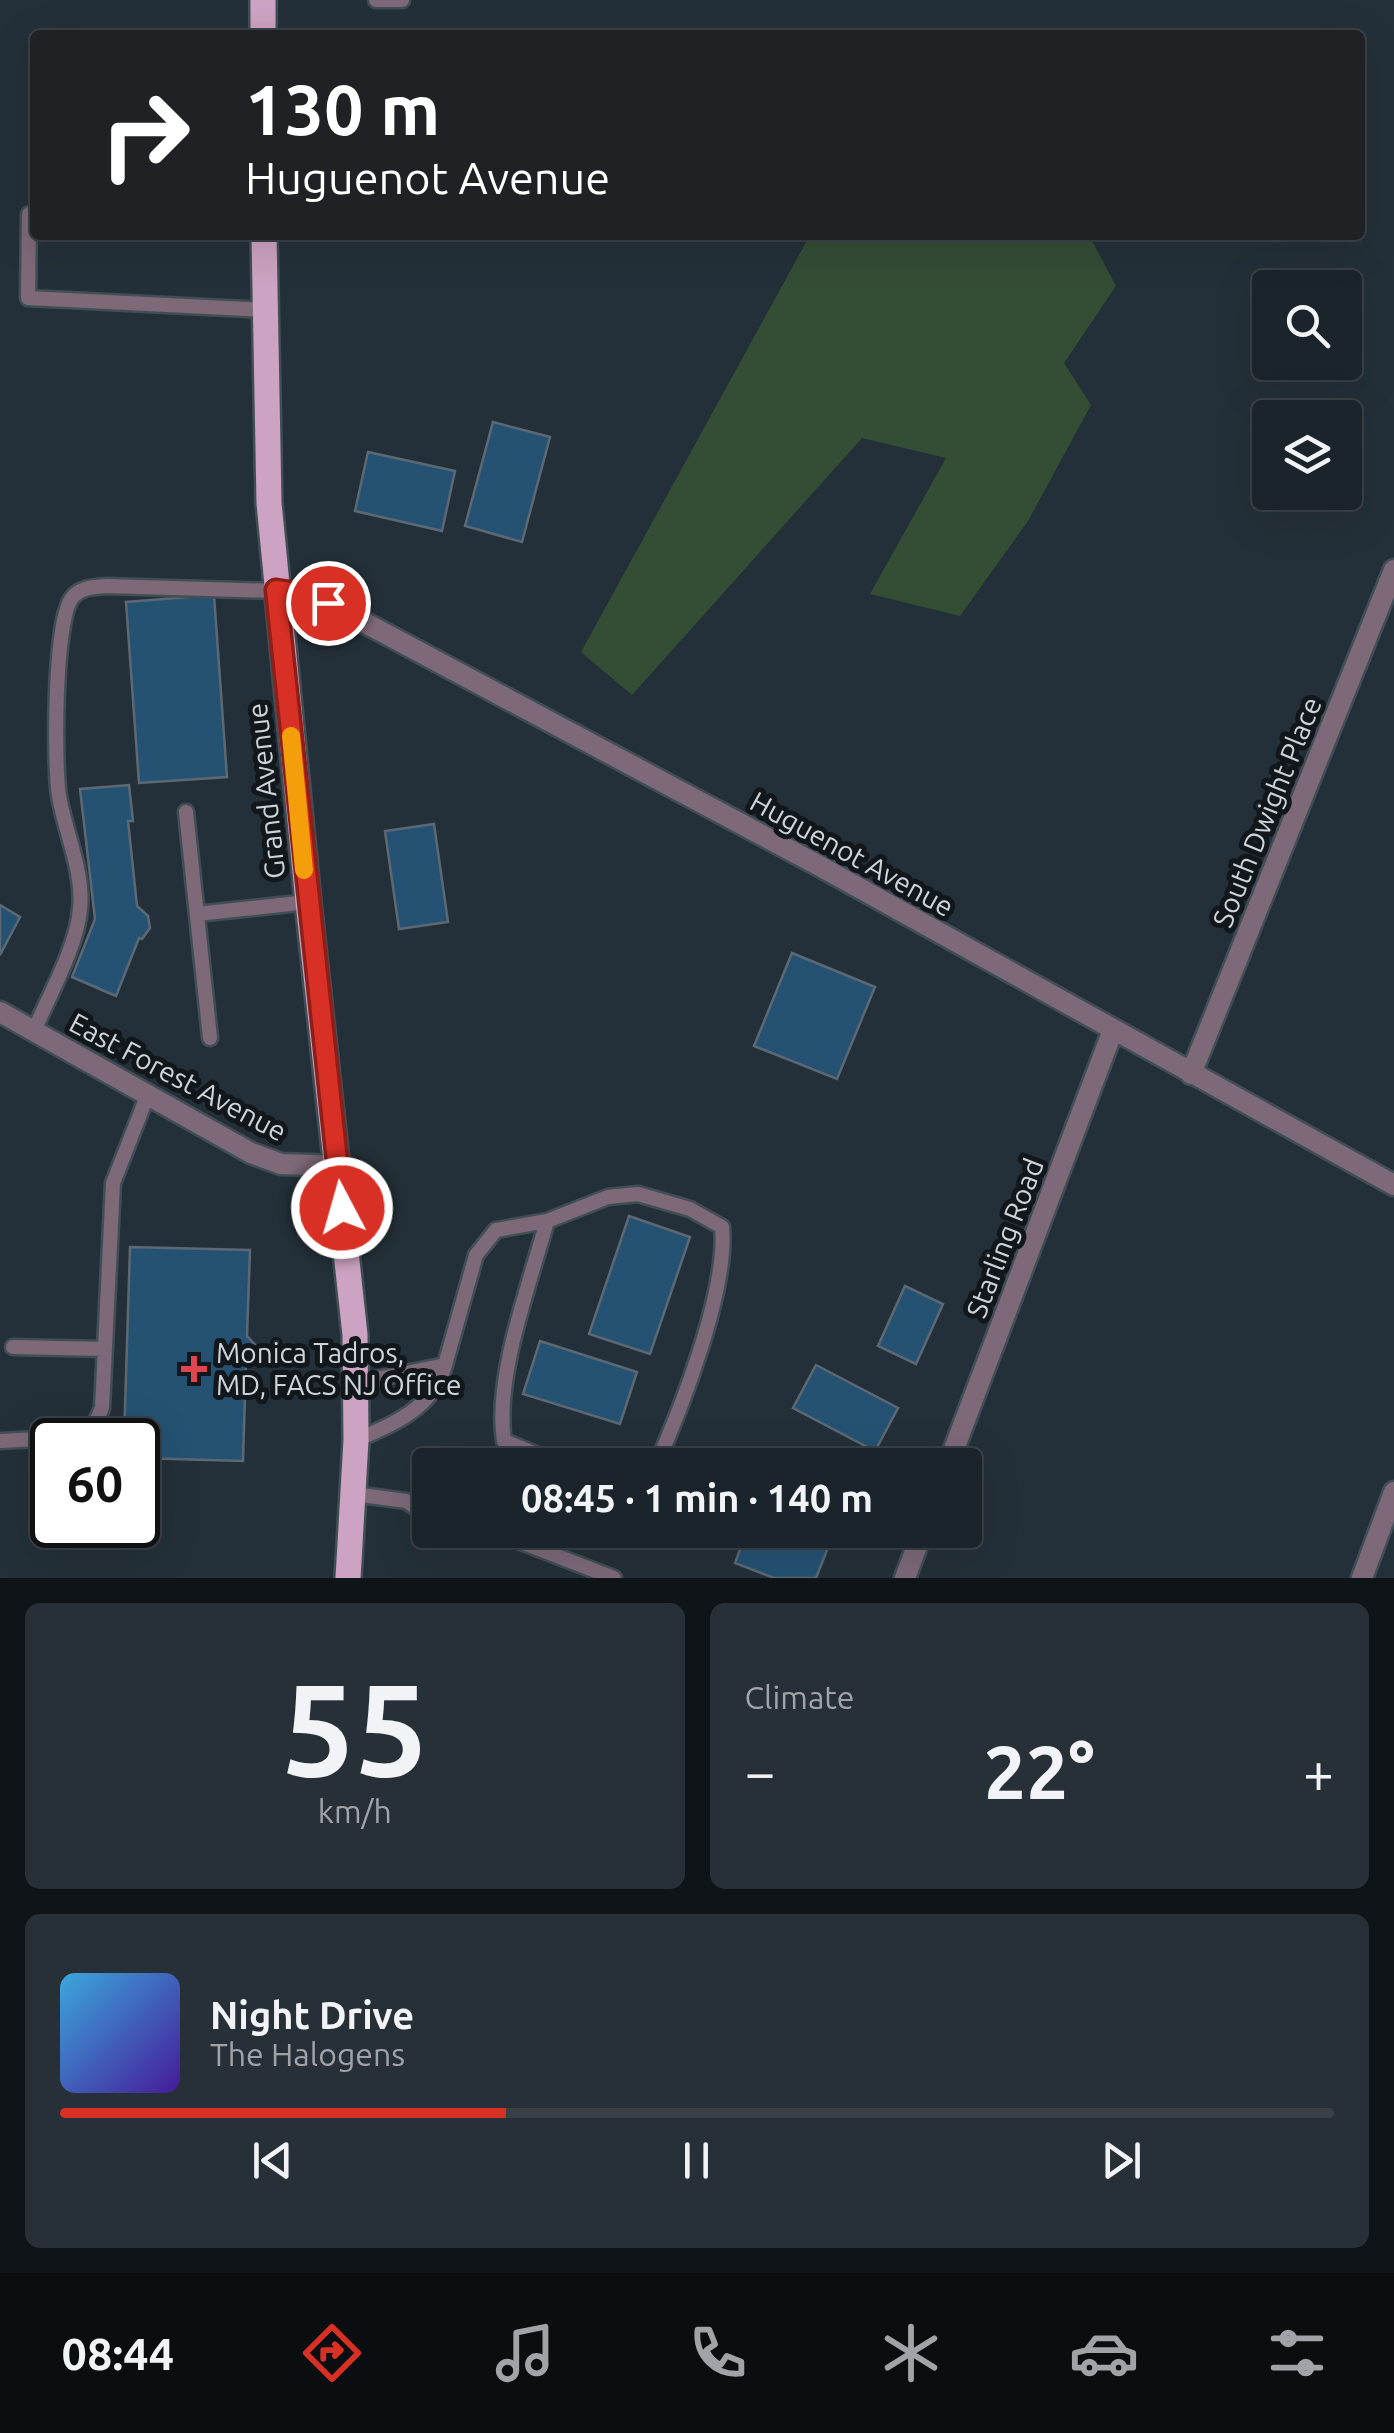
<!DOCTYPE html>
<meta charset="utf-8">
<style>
:root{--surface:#1b242b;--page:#283037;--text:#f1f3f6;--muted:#a0a4a9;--line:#394147;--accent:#d93025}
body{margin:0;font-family:Ubuntu,sans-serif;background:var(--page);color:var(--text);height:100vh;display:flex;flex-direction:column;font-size:38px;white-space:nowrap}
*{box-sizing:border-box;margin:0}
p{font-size:32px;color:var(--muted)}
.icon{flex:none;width:55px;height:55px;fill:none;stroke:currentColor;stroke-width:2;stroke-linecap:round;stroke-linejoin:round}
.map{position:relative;height:1578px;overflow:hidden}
.details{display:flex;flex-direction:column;gap:25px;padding:25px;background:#0f1418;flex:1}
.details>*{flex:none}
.banner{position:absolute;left:30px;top:30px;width:1335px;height:210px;border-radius:10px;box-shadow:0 10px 40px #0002,0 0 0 2px var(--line);background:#202124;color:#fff;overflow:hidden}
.tools{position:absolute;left:1252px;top:270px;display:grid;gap:20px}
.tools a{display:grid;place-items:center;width:110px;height:110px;border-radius:10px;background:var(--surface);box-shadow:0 10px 40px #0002,0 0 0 2px var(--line);font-size:50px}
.speed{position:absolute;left:30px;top:1418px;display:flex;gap:20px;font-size:50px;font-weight:700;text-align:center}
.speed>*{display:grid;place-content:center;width:130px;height:130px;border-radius:50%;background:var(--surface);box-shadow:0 10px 40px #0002,0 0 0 2px var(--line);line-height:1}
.speed .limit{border:5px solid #111;border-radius:15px;background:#fff;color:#111}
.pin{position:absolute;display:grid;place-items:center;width:85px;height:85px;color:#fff;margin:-42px;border:5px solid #fff;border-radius:50%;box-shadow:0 2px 10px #0007}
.me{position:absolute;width:110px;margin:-55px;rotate:354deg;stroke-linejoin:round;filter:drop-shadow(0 0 8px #0008)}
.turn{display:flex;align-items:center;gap:35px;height:210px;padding:0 50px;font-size:45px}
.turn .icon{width:130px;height:130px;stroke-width:2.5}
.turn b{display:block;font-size:70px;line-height:85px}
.big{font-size:75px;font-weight:600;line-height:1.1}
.details .tile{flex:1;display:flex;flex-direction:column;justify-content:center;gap:15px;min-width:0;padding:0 35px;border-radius:15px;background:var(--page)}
.details .dial{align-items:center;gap:0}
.dial b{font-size:130px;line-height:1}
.song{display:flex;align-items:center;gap:30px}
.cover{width:120px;height:120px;border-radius:15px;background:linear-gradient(135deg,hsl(200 70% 55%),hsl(260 70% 35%))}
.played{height:10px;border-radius:5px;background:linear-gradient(90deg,var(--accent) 35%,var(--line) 35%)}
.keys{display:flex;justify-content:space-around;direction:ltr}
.heat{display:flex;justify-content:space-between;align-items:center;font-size:55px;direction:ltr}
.details .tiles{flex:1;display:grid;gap:25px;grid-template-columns:1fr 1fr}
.tile:last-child{grid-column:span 2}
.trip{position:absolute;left:412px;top:1448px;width:570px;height:100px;border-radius:10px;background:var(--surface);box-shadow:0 10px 40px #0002,0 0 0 2px var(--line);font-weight:600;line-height:100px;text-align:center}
.tabs{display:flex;height:160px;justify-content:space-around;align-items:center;background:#0b0e11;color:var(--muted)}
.tabs .icon{width:70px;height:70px}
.tabs .on{color:var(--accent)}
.tabs b{font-size:45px;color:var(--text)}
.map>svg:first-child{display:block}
</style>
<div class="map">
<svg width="1394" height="1578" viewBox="0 0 1394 1578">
<rect width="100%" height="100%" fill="#243039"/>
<path fill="#344d35" d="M 810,235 L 1089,235 L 1116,286 L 1064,363 L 1091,405 L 1028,521 L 960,616 L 870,594 L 946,458 L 862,438 L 632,695 L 581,652 Z"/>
<path fill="#255273" stroke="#5c6974" stroke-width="2.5" d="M 493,422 L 550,437 L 522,542 L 465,526 Z
M 368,452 L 455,471 L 442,531 L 355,511 Z
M 214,595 L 227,777 L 139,783 L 126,602 Z
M 129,785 L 133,821 L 128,821 L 137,906 L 148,916 L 150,928 L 142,939 L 139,938 L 116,996 L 72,977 L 95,919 L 80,789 Z
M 434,824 L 448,922 L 399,929 L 385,831 Z
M 0,905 L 20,917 L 0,955 Z
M 792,953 L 875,987 L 837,1079 L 754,1046 Z
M 629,1216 L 690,1237 L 650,1354 L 589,1334 Z
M 130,1247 L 250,1250 L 247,1336 L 258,1348 L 246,1362 L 243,1461 L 138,1458 L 138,1440 L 124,1440 Z
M 905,1286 L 943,1304 L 916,1364 L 878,1346 Z
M 540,1341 L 637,1372 L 620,1424 L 523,1394 Z
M 816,1365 L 898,1408 L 875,1451 L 793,1408 Z
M 747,1530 L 835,1530 L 816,1578 L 774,1578 L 735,1563 Z"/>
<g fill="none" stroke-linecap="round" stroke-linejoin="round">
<g stroke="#424e56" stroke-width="19">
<path id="service" d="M 376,0 L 402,0
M 29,214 L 28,298 L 265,310
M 186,812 L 210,1038
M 197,914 L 308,902
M 34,1031 C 49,995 77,947 80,909 C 84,872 65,832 59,796 C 54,764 54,621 72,598 C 80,587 94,587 107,586 L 276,591
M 547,1221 C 530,1283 494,1378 504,1441 L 543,1457 L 574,1465
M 13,1347 L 105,1349
M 445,1365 L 476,1255 L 496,1230 L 547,1221 L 608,1197 L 638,1194 L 690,1209 L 722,1227 C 728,1289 682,1407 656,1465
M 356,1440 C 393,1425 434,1407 445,1365 L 357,1383
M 0,1441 L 77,1437 L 93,1428 L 102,1408 L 113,1183 L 148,1094
M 354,1494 L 406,1501 L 430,1517
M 482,1530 L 508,1537 L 614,1578"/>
</g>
<g stroke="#424e56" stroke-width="25">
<path id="minor" d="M 276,591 L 303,594 L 328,603 L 816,864 L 1394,1185
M 1191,1074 L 1394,570
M 948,1465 L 1113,1030
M 905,1578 L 923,1530
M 1362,1578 L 1394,1492"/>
</g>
<g stroke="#424e56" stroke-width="25">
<path id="tertiary" d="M 0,1012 L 251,1153 L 281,1164 L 338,1166"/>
</g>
<g stroke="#424e56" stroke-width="30">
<path id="primary" d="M 263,0 L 263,35
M 264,235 L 269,503 L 308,902 L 355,1335 L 356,1440 L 348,1578"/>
</g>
<use href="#service" stroke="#7d6978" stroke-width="14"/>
<use href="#minor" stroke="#7d6978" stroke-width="20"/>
<use href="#tertiary" stroke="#7d6978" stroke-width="20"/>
<use href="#primary" stroke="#cca3c2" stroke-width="25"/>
</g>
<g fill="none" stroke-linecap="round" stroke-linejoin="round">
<g stroke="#8d1f18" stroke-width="25">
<path id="route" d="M 328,603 L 303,594 L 276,590 L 342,1208"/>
</g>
<use href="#route" stroke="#d93025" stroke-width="18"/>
<path stroke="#f59e0b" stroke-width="18" d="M 291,736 L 304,870"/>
</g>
<path fill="#e0444e" stroke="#12171b" stroke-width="4" d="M189 1354h10v10h10v10h-10v10h-10v-10h-10v-10h10z"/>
<g text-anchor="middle" stroke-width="10" stroke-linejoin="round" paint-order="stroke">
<g font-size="28" fill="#cdd4da" stroke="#12171b">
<text transform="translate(266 791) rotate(-96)" y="10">Grand Avenue</text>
<text transform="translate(1267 812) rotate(-68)" y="10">South Dwight Place</text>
<text transform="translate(852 854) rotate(29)" y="10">Huguenot Avenue</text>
<text transform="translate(178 1077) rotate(28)" y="10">East Forest Avenue</text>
<text transform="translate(1005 1238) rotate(-69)" y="10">Starling Road</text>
</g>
<g font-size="28" fill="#cdd4da" stroke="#12171b" text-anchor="start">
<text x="216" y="1363">Monica Tadros,<tspan x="216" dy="32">MD, FACS NJ Office</tspan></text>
</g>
</g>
</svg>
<div class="tools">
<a><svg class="icon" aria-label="search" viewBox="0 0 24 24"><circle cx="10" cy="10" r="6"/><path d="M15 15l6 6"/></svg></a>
<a><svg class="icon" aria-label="layers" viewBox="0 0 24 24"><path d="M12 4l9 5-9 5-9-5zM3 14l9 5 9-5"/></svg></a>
</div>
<div class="speed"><div class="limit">60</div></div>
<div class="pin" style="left:328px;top:603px;background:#d93025"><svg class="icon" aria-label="arrive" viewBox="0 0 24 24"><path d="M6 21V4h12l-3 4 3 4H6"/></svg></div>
<svg class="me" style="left:342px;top:1208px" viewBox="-20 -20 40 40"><circle r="17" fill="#d93025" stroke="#fff" stroke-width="3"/><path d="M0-11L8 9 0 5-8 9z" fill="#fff"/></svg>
<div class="trip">08:45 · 1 min · 140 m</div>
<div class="banner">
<div class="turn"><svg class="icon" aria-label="right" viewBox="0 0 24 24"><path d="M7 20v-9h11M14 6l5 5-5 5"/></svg><div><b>130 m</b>Huguenot Avenue</div></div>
</div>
</div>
<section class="details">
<div class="tiles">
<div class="tile dial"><b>55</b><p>km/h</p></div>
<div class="tile"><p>Climate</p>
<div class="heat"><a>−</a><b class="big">22°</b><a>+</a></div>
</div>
<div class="tile">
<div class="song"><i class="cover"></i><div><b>Night Drive</b><p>The Halogens</p></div></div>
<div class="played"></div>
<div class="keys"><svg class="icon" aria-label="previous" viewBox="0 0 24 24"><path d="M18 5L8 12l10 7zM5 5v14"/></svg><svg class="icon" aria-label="pause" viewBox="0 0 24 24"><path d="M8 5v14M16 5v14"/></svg><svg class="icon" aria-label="next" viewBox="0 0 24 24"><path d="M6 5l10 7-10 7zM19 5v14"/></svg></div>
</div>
</div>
</section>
<nav class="tabs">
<b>08:44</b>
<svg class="icon on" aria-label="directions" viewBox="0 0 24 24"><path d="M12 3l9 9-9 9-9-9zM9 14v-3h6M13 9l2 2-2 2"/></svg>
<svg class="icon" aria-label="music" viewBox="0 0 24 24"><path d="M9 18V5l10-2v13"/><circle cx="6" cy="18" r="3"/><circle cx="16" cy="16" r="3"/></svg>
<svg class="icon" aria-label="phone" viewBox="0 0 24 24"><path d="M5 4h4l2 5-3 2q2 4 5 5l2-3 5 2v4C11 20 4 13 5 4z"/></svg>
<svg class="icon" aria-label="climate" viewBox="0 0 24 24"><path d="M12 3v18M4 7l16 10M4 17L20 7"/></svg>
<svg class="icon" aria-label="car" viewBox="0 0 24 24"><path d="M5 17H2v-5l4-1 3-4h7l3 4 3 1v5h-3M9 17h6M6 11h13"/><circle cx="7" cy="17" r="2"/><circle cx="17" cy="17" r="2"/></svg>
<svg class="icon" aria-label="filters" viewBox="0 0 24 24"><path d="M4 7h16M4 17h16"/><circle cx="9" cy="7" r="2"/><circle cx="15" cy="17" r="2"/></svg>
</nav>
